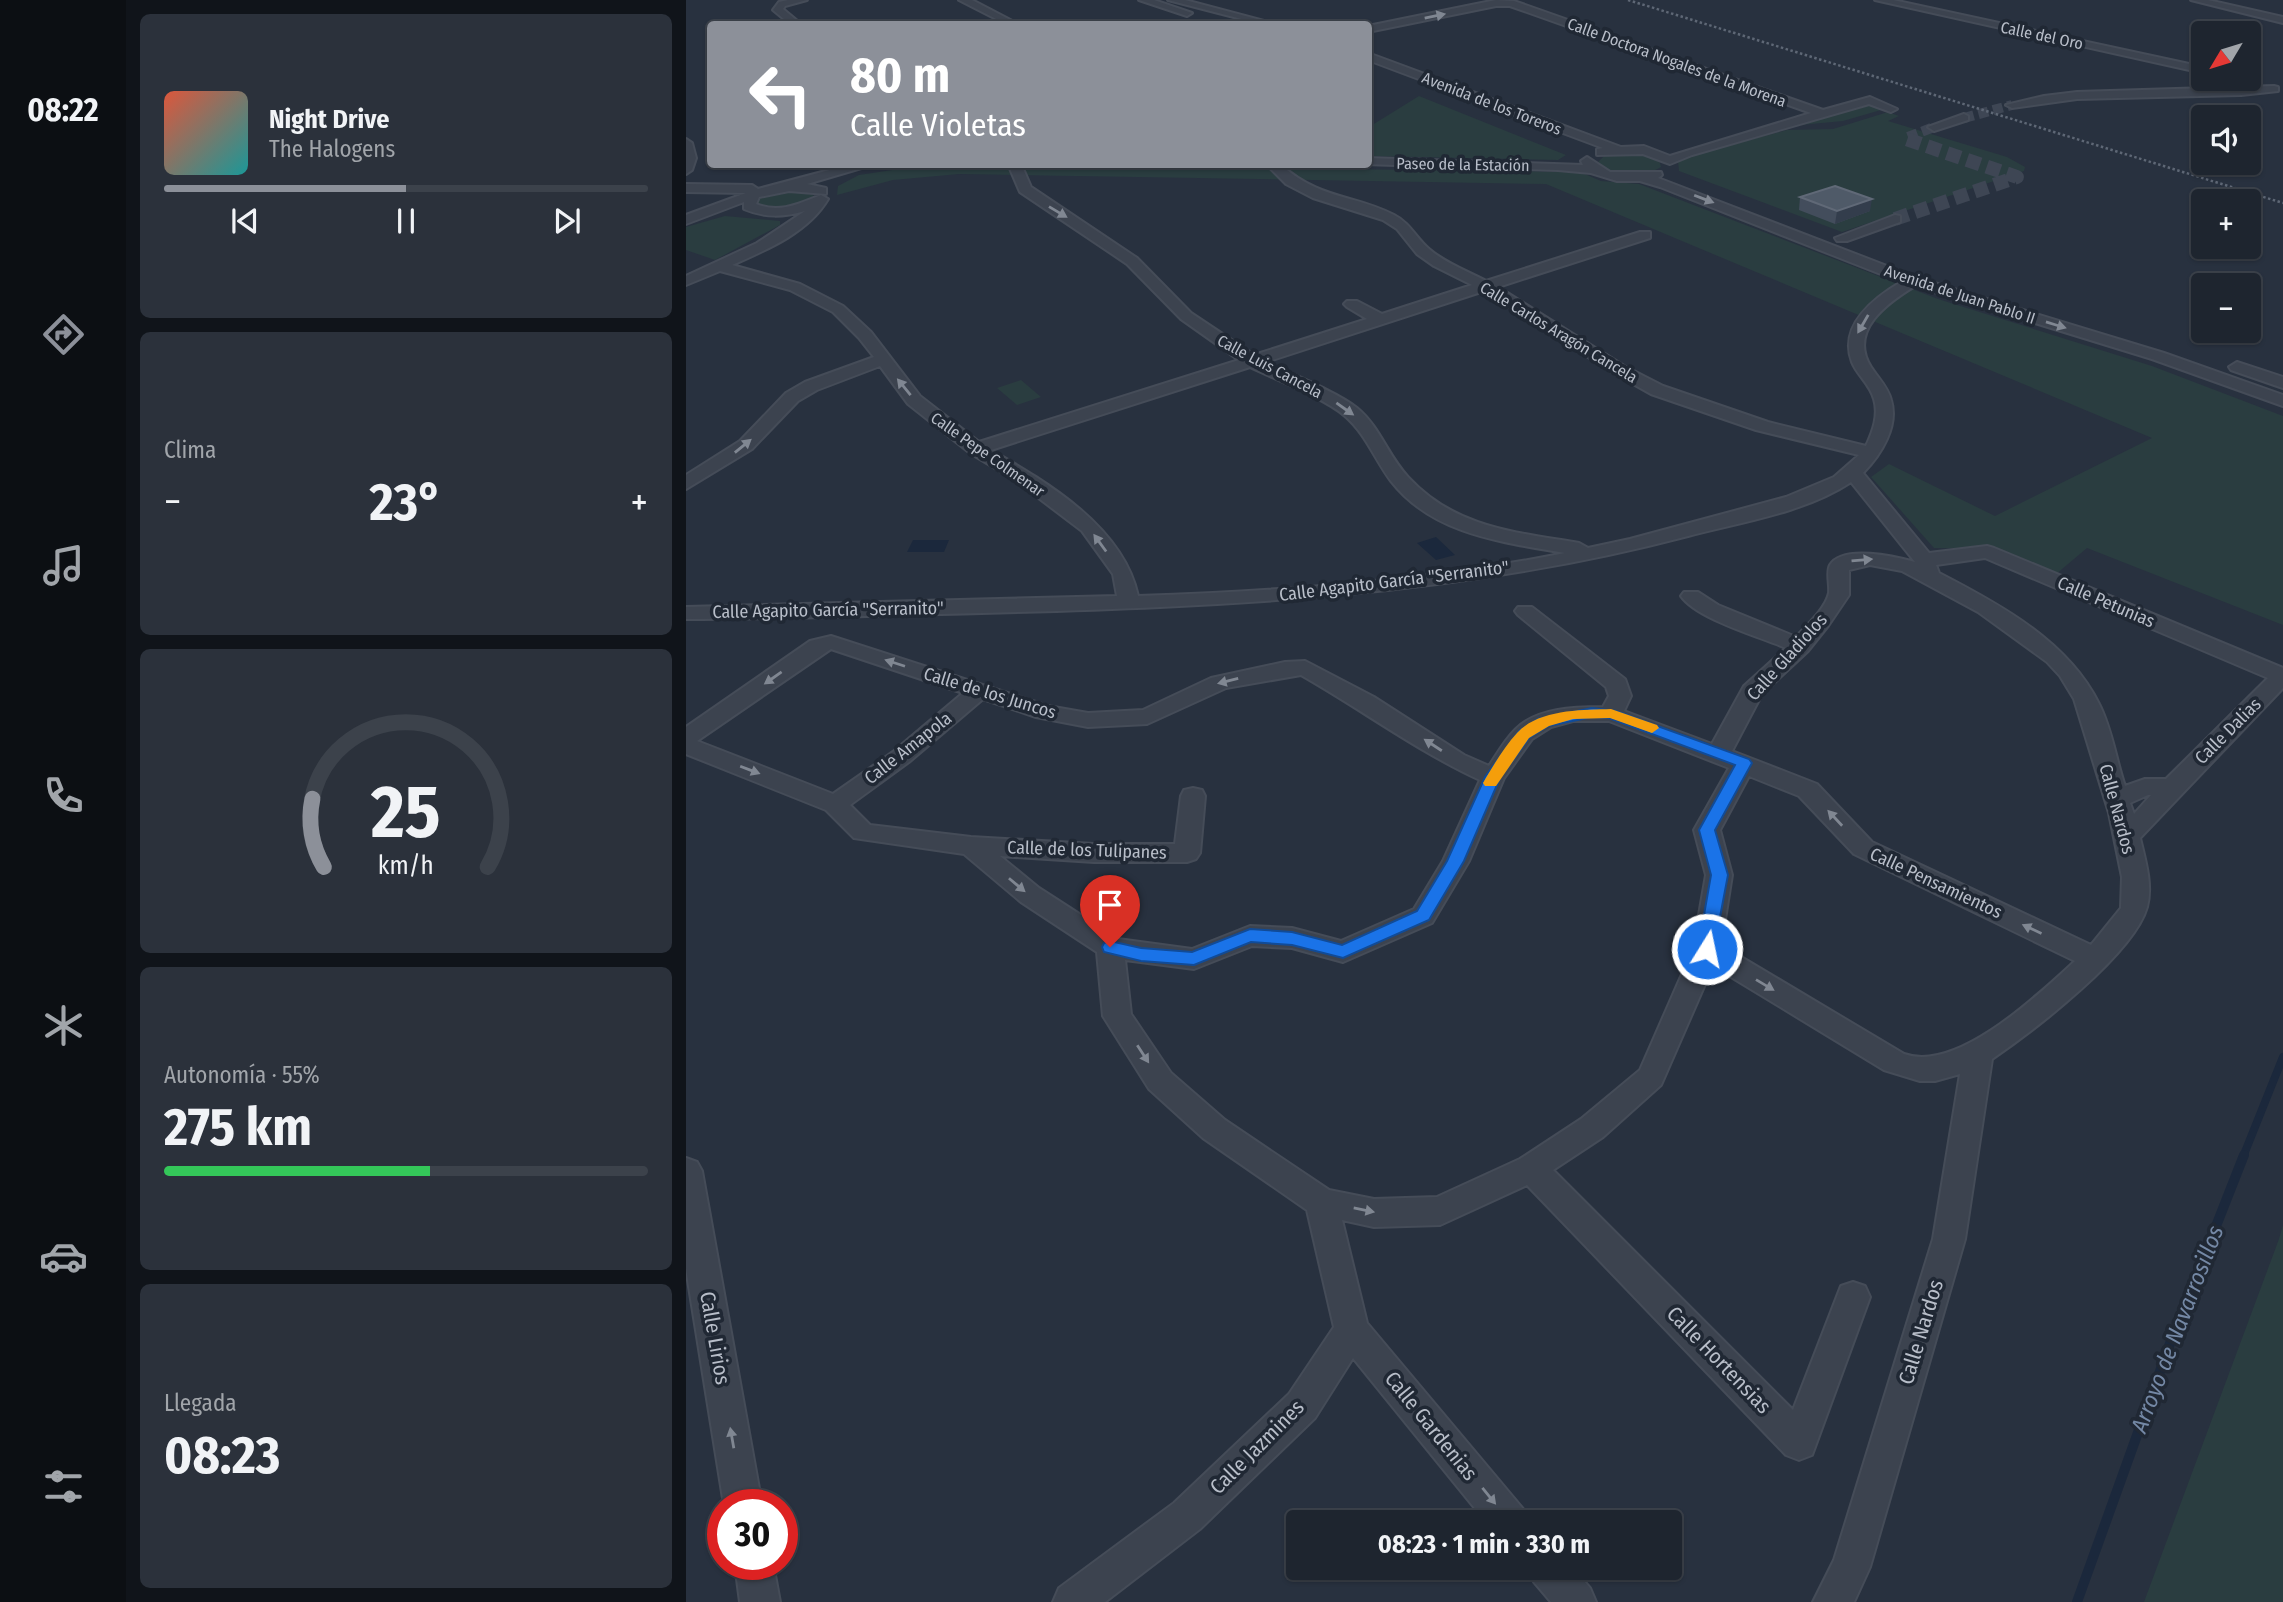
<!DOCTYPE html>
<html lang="es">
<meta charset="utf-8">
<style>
:root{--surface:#1e252f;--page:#2b313b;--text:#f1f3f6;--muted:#a1a5aa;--line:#3c424b;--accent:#8c9099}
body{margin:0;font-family:"Fira Sans Condensed",sans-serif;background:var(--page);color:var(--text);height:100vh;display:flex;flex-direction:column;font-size:26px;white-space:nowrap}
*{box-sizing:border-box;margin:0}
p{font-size:23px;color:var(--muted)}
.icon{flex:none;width:38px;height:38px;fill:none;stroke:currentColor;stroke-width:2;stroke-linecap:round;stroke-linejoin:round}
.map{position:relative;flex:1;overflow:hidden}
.panel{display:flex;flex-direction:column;gap:14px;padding:14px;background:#10141a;width:560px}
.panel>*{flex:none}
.hud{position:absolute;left:21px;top:21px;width:665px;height:147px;border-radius:7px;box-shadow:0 2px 5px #0004,0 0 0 2px var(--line);background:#8c9099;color:#fff;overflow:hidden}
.needle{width:46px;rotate:232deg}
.tools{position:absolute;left:1505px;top:21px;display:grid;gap:14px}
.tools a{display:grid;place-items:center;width:70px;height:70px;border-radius:7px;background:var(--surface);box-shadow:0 2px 5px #0004,0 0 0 2px var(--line);font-size:35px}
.speed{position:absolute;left:21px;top:1489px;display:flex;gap:14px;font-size:35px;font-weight:700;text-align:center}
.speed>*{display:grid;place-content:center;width:91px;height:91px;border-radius:50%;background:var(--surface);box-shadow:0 2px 5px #0004,0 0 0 2px var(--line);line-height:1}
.speed .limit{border:10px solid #d22;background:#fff;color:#111}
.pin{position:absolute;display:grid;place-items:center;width:60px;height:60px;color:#fff;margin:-72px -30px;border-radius:50% 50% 50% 0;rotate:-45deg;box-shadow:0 0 7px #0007}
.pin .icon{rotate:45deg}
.me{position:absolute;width:77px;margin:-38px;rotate:10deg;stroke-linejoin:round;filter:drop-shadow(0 0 5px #0008)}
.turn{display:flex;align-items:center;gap:24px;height:147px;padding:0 28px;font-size:32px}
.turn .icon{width:91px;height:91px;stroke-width:2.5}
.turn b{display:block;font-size:49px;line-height:60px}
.big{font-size:52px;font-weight:700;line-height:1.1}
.panel .tile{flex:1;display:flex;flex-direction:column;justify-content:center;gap:10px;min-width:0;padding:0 24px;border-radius:10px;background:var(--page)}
.panel .dial{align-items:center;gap:0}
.dial svg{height:182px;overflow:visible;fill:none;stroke:var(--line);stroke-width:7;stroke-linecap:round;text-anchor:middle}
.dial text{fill:var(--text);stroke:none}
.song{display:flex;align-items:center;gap:21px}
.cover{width:84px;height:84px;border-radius:10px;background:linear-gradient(135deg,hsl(10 70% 55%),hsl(180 70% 35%))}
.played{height:7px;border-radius:4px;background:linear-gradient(90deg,var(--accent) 50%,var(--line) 50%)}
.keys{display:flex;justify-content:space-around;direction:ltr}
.heat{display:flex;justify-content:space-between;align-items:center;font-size:38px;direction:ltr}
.charge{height:10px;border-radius:5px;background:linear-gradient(90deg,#34c759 55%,var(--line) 0)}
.trip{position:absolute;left:600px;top:1510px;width:396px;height:70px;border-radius:7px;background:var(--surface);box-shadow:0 2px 5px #0004,0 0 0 2px var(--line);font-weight:700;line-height:70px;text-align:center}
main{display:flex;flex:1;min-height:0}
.dock{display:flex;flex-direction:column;width:126px;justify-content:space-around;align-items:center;background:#0c0f13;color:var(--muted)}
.dock .icon{width:49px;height:49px}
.dock .selected{color:var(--accent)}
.dock b{font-size:32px;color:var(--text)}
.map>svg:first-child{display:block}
</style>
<main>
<nav class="dock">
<b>08:22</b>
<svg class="icon selected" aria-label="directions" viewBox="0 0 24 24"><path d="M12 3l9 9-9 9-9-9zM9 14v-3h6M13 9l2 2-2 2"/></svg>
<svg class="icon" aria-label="music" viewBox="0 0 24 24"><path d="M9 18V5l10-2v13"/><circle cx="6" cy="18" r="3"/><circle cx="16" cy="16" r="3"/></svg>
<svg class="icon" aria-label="phone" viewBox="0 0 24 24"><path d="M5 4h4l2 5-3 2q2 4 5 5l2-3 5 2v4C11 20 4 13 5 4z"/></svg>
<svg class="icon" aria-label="climate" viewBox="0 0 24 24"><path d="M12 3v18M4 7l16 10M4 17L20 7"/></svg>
<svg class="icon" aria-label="car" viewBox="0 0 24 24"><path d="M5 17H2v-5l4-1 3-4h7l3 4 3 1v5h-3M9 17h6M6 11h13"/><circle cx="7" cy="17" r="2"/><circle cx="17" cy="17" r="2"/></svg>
<svg class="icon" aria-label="filters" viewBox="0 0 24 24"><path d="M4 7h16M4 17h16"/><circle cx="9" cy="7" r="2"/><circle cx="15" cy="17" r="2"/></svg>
</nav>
<section class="panel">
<div class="tile">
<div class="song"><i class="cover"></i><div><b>Night Drive</b><p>The Halogens</p></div></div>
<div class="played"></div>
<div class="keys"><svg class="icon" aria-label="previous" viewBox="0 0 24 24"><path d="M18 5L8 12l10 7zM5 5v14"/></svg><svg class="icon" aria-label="pause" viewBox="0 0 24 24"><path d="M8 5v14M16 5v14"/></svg><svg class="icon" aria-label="next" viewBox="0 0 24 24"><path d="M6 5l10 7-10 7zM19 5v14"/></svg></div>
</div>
<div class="tile"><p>Clima</p>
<div class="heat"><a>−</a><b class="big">23°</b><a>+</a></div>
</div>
<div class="tile dial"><svg viewBox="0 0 100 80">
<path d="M14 69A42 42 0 1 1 86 69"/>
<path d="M14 69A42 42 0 0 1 9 39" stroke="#8c9099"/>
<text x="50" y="56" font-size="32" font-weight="700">25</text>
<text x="50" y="72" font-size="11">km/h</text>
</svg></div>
<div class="tile"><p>Autonomía · 55%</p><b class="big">275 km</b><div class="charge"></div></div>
<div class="tile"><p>Llegada</p><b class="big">08:23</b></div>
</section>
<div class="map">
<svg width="1597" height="1602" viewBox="0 0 1597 1602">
<rect width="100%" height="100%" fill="#28313f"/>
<path fill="#2a3d40" d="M 733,96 L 880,155 L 872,160 L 683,156 L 683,127 Z
M 1183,102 L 1194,106 L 1195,110 L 1157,121 L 1093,127 Z
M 1202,112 L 1213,116 L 1202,121 L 1321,157 L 1339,167 L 1338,171 L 1156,232 L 993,171 L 992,161 L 997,158 L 1086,134 L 1101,130 L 1147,129 Z
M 936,153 L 958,154 L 973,160 L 975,167 C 961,177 923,177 911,163 L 918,156 Z
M 246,164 L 894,172 L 915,181 L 953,184 L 1252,299 L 1466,366 L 1597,416 L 1597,625 L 1401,548 L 1369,575 L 1309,549 L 1248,548 L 1185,477 L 1203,464 L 1309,516 L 1466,438 L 860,184 L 273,174 L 207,180 L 151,195 L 152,186 L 173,175 Z
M 97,190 L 122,191 L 128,196 C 115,209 87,212 71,204 L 73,198 Z
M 39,216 L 94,221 L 94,225 L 29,260 L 0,250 L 0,227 Z
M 335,380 L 355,397 L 331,405 L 311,388 Z
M 1597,1225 L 1597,1602 L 1458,1602 L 1593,1239 Z"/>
<path fill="#1b283c" d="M 750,537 L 769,555 L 750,560 L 731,543 Z
M 227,540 L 263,540 L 258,552 L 221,552 Z"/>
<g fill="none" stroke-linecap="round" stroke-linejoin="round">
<path stroke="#1b283c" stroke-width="8" d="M 1557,1157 L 1597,1057"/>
<path stroke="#1b283c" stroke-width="10" d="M 1391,1602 L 1486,1338 L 1558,1155"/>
<path stroke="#3e4654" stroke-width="10" stroke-dasharray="10 5" stroke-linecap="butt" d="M 1278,118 L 1326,105
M 1222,137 L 1248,127"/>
<path stroke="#3e4654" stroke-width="14" stroke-dasharray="14 7" stroke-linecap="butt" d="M 1209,219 L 1331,177 L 1220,139 L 1223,135"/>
<g stroke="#454c58" stroke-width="4">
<path id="street" d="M 102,0 L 121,0 L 99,6 L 97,9 L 115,24 L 104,24 L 87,10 L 93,2 Z
M 273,0 L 286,0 L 332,24 L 320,24 Z
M 453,0 L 468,0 L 506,13 L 501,16 Z
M 482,0 L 499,0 L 590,24 L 575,24 Z
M 810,0 L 828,1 L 1137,110 L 1184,97 L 1211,109 L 1205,112 L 1183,104 L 1006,155 L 984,164 L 957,154 L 911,155 L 911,149 L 917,148 L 682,60 L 682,53 L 935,147 L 958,146 L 984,156 L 1125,113 L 824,6 L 810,6 L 682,32 L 682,26 Z
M 1189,0 L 1207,0 L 1517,67 L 1517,73 Z
M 1505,0 L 1522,0 L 1597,17 L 1597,23 Z
M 1588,86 L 1592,87 L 1592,91 L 1555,95 L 1391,99 L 1326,108 L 1320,105 L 1358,96 L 1391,92 Z
M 1278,114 L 1282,116 L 1282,120 L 1248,131 L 1242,127 Z
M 0,139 L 6,143 L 10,158 L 6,170 L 0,174 Z
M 901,157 L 924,172 L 975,172 L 976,175 L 972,178 L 1232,278 L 1478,353 L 1597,395 L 1597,406 L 1466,359 L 1229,286 C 1201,303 1162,331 1185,367 C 1192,378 1202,387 1205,400 C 1213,426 1195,455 1177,473 L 1243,553 L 1301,546 L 1308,548 L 1597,668 L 1597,688 L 1454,838 C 1459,859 1467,885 1461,907 C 1448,954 1347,1031 1306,1059 L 1279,1239 L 1184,1567 L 1168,1602 L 1127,1602 L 1148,1560 L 1247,1239 L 1274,1074 L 1249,1081 L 1234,1081 L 1198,1070 L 1027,966 L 975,1085 L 917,1137 L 867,1170 L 1107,1410 L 1155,1286 L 1167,1282 L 1179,1286 L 1184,1297 L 1126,1455 L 1113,1460 L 1100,1455 L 841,1185 L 754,1225 L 688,1227 L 656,1220 L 681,1323 L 837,1509 L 843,1522 L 800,1522 L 667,1358 L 629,1418 L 514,1529 L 419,1602 L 367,1602 L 373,1588 L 488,1503 L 603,1394 L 648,1327 L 621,1210 L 517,1138 L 463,1089 L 417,1016 L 411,952 L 335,902 L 278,854 L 168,838 L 140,810 L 0,754 L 0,727 L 124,641 L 145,636 L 362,706 L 402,713 L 457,710 L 525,678 L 599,662 L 619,661 L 688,697 L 778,755 L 803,766 C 811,754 819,740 829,730 C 850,708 889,707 917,707 L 923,696 L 920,687 L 832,615 L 829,611 L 832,607 L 846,607 L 939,679 L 945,696 L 938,711 L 1026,744 L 1058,686 L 1100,648 C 1072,636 1011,619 995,596 L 998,592 L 1012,592 L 1032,605 L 1110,637 C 1121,625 1140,608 1143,593 C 1144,584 1140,572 1144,565 C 1157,544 1211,557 1229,562 L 1165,482 C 1118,513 1055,522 1002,536 C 771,597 533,607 296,613 C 198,615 99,619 0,619 L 0,607 L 431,596 L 427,574 L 396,531 L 329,480 L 284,453 L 222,404 L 194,366 L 131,390 L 112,401 L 66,449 L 0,489 L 0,475 L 54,441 L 100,393 L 119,382 L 188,357 L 173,338 L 147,312 L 104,290 L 34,271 L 0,285 L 0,276 L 71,243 L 119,211 C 98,217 79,218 58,209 L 58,202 L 0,224 L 0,215 L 60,193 L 0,192 L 0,184 L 66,185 L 72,189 L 166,164 L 189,164 L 121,184 L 140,188 L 140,194 L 103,191 L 73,197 L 70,204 C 94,214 114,203 135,195 L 142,199 C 122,233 80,250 46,265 L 114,284 L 157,306 L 185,332 L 234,396 L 293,442 L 553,360 L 495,319 L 441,264 L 334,192 L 322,164 L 335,164 L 345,187 L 451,258 L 505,313 L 568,355 L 681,319 L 661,307 L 658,304 L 661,301 L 671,301 L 696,314 L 786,285 L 748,266 L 731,254 L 711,229 L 697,220 L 627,198 L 600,184 L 580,164 L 594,164 C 634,200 667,194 708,215 C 724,223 730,238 743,249 C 759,263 781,271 800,281 L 954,232 L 964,232 L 964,238 L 812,287 L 938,366 L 977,386 L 1082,422 L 1180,446 C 1187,431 1193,415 1188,399 C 1184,384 1171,375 1166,362 C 1152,325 1188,298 1215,282 L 974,187 L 954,181 L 931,181 L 905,173 L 872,170 L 677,164 L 682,164 L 682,158 L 897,165 L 895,161 ZM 798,291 L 926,372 L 965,394 L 1070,430 L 1173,455 L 1148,477 L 1100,497 L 944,539 L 902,548 L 893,543 C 828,532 769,528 722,477 C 702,456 694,427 671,408 C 651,392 605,374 580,362 ZM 564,367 C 589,379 640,399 659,416 C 680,434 689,460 705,481 C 747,535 817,542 879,553 C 739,581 594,591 452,596 C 437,527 362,483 305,450 ZM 1299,558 L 1582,678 L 1480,779 L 1459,779 L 1439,786 C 1430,760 1426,729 1413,704 C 1382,641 1313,604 1253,573 L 1250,565 ZM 1184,565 L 1216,571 L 1292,612 L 1361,662 L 1374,676 L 1388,699 L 1423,813 L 1436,877 L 1435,908 L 1405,945 L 1186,842 L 1131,784 L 1046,751 L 1076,694 L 1122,651 L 1142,626 L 1163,595 L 1163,570 ZM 145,649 L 277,693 L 207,752 L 147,794 L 11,741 ZM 615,675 C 675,709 731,751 794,780 L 757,861 L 728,909 L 655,941 L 606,928 L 564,926 L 506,949 L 432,939 L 353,888 L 314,856 L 408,862 L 501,862 L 510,859 L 514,853 L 519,796 L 516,790 L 507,788 L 498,790 L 495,796 L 489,844 L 408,844 L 285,837 L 184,825 L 164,805 L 223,762 L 297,699 L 350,717 L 402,727 L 461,724 L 540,688 ZM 887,721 L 923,721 L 1043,768 L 1008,830 L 1020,875 L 1007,949 L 954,1070 L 895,1119 L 834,1159 L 751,1197 L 688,1199 L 643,1190 L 539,1120 L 485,1073 L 445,1014 L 439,960 L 508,969 L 566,946 L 606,948 L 657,962 L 746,923 L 783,861 L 818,778 L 846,739 L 865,727 ZM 1063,776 L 1113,796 L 1168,854 L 1389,961 C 1352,995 1271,1073 1218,1054 L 1035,945 L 1046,875 L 1034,830 ZM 1462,795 L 1465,795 L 1448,814 L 1444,803 Z
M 1209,215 L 1214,216 L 1214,222 L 1161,241 L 1151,241 L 1149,238 Z
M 1551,362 L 1597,377 L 1597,388 L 1545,370 L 1543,367 Z
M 0,1158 L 11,1162 L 16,1171 L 76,1505 L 38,1505 L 0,1268 Z
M 49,1564 L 87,1564 L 94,1602 L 54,1602 Z
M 843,1568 L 887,1568 L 904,1588 L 910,1602 L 865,1602 L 848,1582 Z"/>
</g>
<use href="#street" fill="#3c434f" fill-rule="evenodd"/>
<path stroke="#5e6775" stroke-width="2.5" stroke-dasharray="2.5 2.5" stroke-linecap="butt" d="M 942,0 L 1597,203"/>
</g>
<path fill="#434d5c" d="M 1114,197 L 1184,211 L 1149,224 L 1113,210 Z"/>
<path fill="#333d4c" d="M 1186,199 L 1184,211 L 1149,224 L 1151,211 Z"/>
<path fill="#4f5a68" stroke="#606977" stroke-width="2" d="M 1149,186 L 1186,199 L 1151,211 L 1114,197 Z"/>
<defs><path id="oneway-solid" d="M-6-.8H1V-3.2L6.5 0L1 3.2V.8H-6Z" transform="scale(1.75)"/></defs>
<g fill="#808792">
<use href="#oneway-solid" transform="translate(749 16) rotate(-11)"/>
<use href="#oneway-solid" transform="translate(1018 199) rotate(21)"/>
<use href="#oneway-solid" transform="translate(372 212) rotate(31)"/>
<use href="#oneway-solid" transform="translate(1177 324) rotate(120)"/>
<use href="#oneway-solid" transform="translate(1370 325) rotate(17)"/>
<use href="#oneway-solid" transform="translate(218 387) rotate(-129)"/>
<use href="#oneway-solid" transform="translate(659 409) rotate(35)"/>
<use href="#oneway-solid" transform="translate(57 446) rotate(-39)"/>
<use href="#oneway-solid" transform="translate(414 543) rotate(-126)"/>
<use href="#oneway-solid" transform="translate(1176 560) rotate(-5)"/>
<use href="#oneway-solid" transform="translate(209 663) rotate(-162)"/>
<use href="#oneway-solid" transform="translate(87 678) rotate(145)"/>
<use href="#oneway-solid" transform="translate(542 681) rotate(166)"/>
<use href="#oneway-solid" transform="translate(747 745) rotate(-147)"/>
<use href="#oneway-solid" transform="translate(64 770) rotate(21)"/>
<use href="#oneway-solid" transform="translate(1149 818) rotate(-133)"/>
<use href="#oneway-solid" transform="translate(331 885) rotate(40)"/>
<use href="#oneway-solid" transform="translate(1346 929) rotate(-155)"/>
<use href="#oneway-solid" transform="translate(1079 985) rotate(31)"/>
<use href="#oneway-solid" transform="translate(457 1054) rotate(57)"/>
<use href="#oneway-solid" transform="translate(678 1210) rotate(11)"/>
<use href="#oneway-solid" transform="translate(46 1438) rotate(-100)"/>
<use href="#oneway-solid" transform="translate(803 1496) rotate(51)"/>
</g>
<path fill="#1a73e8" stroke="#114b97" stroke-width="2" d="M 906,708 L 930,711 L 1063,759 L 1066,763 L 1029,830 L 1042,875 L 1027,954 L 1014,954 L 1012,949 L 1025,875 L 1013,830 L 1049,765 L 923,718 L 906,717 L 862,726 L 843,738 L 814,778 L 778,861 L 743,920 L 657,958 L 606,945 L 565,942 L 508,965 L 455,961 L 418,952 L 416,947 L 418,943 L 424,941 L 455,948 L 506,952 L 564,929 L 606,932 L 656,945 L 731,911 L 761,861 L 799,777 L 833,731 L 852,719 Z"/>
<path fill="#f59e0b" d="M 925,709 L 971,725 L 973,728 L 966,733 L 924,718 L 887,719 L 863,726 L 843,738 L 810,786 L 799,786 L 797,783 C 807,766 818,747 831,733 C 853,709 896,710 925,709 Z"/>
<g text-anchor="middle" stroke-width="7" stroke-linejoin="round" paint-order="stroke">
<g font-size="16" fill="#b8bec9" stroke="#202834">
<text transform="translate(1356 35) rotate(12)" y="6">Calle del Oro</text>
<text transform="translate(991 62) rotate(20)" y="6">Calle Doctora Nogales de la Morena</text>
<text transform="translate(806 103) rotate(21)" y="6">Avenida de los Toreros</text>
<text transform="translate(777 164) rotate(1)" y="6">Paseo de la Estación</text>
<text transform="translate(1274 294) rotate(18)" y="6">Avenida de Juan Pablo II</text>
<text transform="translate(873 332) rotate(31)" y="6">Calle Carlos Aragón Cancela</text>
<text transform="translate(584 366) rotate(28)" y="6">Calle Luis Cancela</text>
<text transform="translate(302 454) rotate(35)" y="6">Calle Pepe Colmenar</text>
</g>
<g font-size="18" fill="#b8bec9" stroke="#202834">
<text transform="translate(708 581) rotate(-7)" y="6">Calle Agapito García "Serranito"</text>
<text transform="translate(1420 602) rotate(23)" y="6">Calle Petunias</text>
<text transform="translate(142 610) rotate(-1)" y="6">Calle Agapito García "Serranito"</text>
<text transform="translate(1101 657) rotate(-48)" y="6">Calle Gladiolos</text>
<text transform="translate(304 693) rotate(17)" y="6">Calle de los Juncos</text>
<text transform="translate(1542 731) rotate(-45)" y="6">Calle Dalias</text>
<text transform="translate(222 748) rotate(-38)" y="6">Calle Amapola</text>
<text transform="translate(1431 809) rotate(75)" y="6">Calle Nardos</text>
<text transform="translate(401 850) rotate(2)" y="6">Calle de los Tulipanes</text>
<text transform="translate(1250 883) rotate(25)" y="6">Calle Pensamientos</text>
</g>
<g font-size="21" fill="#b8bec9" stroke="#202834">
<text transform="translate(1235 1332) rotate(-73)" y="7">Calle Nardos</text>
<text transform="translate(29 1338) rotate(80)" y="7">Calle Lirios</text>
<text transform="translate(1033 1360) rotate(46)" y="7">Calle Hortensias</text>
<text transform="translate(745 1426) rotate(51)" y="7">Calle Gardenias</text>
<text transform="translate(571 1447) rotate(-45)" y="7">Calle Jazmines</text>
</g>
<g font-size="23" font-style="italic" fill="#7488a5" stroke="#202834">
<text transform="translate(1491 1329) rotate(-69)" y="8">Arroyo de Navarrosillos</text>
</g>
</g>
</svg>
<div class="tools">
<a><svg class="needle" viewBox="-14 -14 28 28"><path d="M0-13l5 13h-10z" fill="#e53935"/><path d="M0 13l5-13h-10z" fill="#a1a5aa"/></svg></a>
<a><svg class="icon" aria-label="sound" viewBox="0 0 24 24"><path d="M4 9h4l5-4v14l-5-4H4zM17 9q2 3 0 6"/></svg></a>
<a>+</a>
<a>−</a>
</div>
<div class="speed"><div class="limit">30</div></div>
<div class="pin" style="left:424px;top:947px;background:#d93025"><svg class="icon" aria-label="arrive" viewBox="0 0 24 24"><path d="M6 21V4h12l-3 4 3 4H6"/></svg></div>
<svg class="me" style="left:1021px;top:949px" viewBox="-20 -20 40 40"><circle r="17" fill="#1a73e8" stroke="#fff" stroke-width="3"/><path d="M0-11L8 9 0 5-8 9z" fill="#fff"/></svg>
<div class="trip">08:23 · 1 min · 330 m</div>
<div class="hud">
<div class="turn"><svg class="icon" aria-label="left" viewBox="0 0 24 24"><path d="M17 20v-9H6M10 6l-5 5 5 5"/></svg><div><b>80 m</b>Calle Violetas</div></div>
</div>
</div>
</main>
